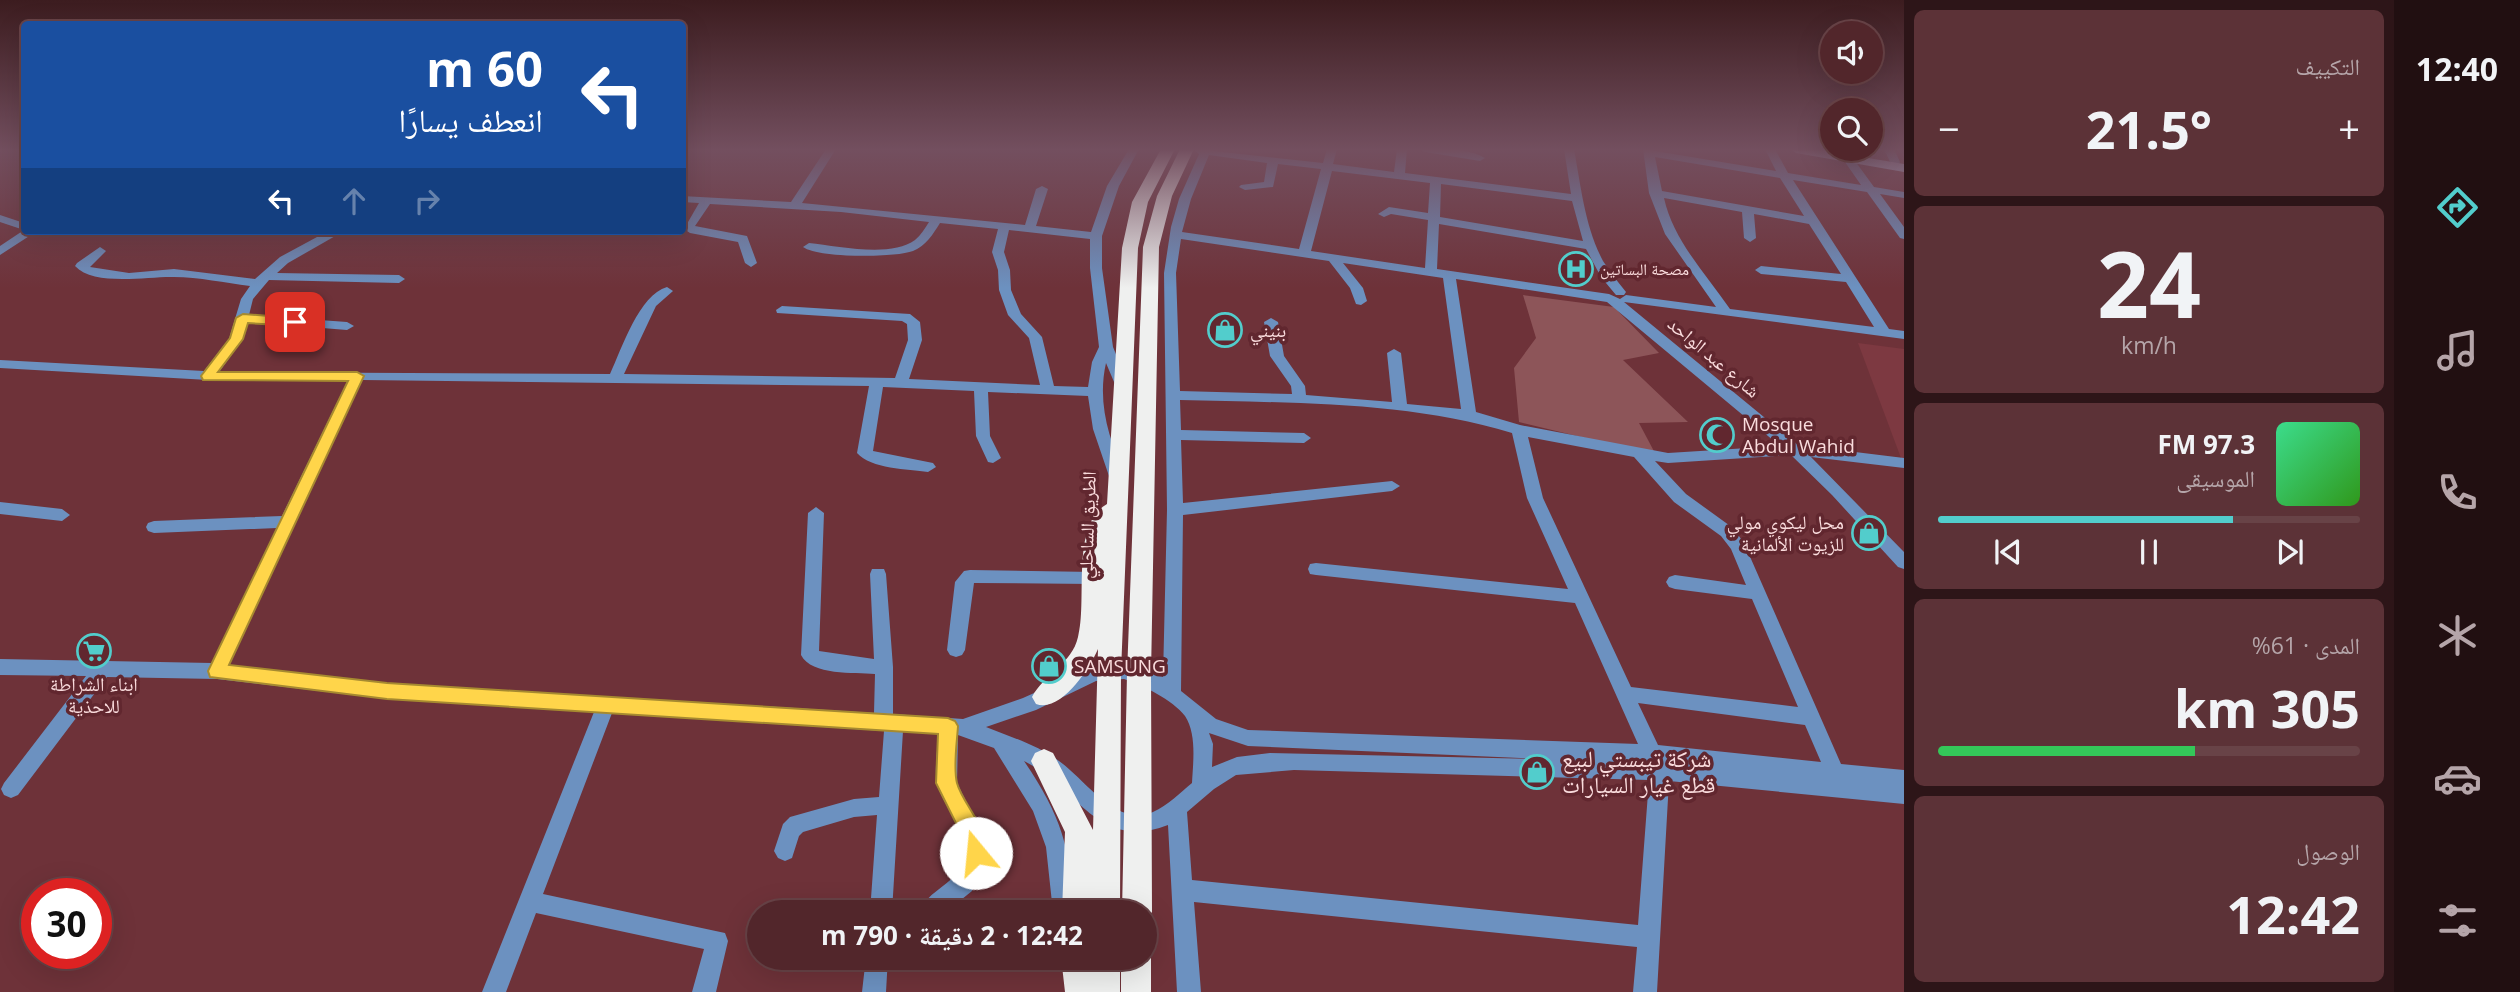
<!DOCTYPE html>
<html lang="ar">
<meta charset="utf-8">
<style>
:root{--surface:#52262b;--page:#5c3237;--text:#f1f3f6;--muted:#b5a5a9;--line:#684347;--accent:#52cdcc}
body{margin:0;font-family:"Open Sans","Noto Naskh Arabic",sans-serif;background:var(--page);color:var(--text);direction:rtl;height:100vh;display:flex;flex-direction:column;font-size:26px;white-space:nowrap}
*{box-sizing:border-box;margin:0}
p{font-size:23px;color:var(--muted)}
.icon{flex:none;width:38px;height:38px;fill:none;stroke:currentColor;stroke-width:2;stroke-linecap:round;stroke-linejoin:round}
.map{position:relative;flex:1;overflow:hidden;direction:ltr}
.drawer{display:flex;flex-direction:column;gap:10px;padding:10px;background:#2d1518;width:490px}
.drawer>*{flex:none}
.banner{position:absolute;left:21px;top:21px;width:665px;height:214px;border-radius:7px;box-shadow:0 7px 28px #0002,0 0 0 2px var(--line);direction:rtl;background:#1a4fa0;color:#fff;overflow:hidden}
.tools{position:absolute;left:1820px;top:21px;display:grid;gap:14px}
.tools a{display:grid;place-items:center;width:63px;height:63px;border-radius:50%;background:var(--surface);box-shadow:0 7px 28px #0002,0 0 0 2px var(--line);font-size:35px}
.speed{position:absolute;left:21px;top:878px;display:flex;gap:14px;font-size:35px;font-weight:700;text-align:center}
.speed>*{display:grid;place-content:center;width:91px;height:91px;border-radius:50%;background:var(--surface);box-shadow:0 7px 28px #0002,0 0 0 2px var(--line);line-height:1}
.speed .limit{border:10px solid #d22;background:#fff;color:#111}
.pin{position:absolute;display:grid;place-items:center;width:60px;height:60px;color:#fff;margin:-30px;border-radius:14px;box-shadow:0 4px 10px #0006}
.me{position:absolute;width:77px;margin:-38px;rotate:343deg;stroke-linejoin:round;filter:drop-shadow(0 0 5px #0008)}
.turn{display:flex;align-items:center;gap:24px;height:147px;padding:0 28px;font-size:32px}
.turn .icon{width:91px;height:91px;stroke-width:2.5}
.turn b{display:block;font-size:49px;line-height:60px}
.lanes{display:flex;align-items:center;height:66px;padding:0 28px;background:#0003;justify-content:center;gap:35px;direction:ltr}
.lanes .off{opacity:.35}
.big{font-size:52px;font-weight:700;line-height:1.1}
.drawer .tile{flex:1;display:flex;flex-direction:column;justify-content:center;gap:10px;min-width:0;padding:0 24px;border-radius:10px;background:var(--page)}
.drawer .dial{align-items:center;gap:0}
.dial b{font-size:91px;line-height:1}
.song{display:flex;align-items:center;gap:21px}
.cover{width:84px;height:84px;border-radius:10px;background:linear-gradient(135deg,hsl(150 70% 55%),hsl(110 70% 35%))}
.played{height:7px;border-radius:4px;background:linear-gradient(90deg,var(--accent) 70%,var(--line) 70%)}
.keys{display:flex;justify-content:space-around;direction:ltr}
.heat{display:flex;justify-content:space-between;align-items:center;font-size:38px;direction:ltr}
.charge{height:10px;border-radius:5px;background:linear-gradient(90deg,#34c759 61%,var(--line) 0)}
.trip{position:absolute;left:747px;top:900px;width:410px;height:70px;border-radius:35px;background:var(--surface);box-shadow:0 7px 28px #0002,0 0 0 2px var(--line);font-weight:700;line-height:70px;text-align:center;direction:rtl}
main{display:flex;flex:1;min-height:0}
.tab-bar{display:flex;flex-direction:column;width:126px;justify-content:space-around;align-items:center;background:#210f11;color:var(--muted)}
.tab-bar .icon{width:49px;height:49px}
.tab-bar .active{color:var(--accent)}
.tab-bar b{font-size:32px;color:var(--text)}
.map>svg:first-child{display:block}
</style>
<main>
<nav class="tab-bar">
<b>12:40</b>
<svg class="icon active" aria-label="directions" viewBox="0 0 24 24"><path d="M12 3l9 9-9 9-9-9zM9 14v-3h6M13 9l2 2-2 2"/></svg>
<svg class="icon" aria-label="music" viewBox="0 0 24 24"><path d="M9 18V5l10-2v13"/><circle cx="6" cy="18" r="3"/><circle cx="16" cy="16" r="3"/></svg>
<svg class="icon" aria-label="phone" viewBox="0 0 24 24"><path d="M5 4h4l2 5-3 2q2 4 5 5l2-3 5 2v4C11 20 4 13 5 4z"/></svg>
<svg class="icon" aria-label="climate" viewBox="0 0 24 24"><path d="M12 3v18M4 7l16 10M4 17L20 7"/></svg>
<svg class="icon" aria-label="car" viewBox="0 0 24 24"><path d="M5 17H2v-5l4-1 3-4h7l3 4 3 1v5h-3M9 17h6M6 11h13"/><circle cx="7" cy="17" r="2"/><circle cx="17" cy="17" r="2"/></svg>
<svg class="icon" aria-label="filters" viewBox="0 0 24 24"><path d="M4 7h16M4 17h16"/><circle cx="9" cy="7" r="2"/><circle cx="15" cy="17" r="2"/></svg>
</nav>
<section class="drawer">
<div class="tile"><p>التكييف</p>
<div class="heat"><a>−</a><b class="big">21.5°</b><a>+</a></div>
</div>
<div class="tile dial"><b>24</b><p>km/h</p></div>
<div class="tile">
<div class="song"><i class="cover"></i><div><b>97.3 FM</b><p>الموسيقى</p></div></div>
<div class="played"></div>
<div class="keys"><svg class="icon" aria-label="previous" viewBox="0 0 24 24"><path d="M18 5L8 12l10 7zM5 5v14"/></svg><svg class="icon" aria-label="pause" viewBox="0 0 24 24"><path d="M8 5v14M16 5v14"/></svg><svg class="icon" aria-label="next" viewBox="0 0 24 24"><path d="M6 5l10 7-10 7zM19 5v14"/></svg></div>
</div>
<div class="tile"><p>المدى · 61%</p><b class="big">305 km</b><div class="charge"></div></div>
<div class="tile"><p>الوصول</p><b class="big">12:42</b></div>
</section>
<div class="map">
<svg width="1904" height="992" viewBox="0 0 1904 992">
<rect width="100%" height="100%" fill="#6e3239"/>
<path fill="#7d3941" d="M 1858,343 L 1904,349 L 1904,459 L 1901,458 Z"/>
<path fill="#8d5559" d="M 1523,295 L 1614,307 L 1659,353 L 1623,360 L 1688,422 L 1639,423 L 1656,455 L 1519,422 L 1514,368 L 1536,338 Z"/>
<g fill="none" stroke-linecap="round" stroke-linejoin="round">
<path fill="#6c91c0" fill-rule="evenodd" d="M 826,149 L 836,149 L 802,203 L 1025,225 L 1036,189 L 1042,186 L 1048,189 L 1036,226 L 1091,232 L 1107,186 L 1129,149 L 1139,149 L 1119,186 L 1102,236 L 1102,268 L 1113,347 L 1129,386 L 1127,389 L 1117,389 L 1106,363 C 1097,403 1109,439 1125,476 L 1122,480 L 1112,480 L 1109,476 L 1093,429 L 1088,396 L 988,392 L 990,436 L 1001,458 L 993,463 L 988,462 L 976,436 L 974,391 L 883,387 L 873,451 L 933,463 L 936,467 L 928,472 C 908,469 871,469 857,453 L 869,386 L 362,380 L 229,665 L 387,683 L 874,713 L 875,674 C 854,672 812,676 801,655 L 808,513 L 816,507 L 824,513 L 819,651 L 874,659 L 870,574 L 872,569 L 884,569 L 886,574 L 893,667 L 893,714 L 963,719 L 1023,698 L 1094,666 L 1124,663 L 1163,677 L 1167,510 L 1164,273 L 1171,227 L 1179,199 L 1199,154 L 1195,151 L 1196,149 L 1323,163 L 1327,149 L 1337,149 L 1333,164 L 1394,172 L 1397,149 L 1407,149 L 1405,173 L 1571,194 L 1564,149 L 1574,149 C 1581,187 1585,227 1603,261 C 1610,272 1618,282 1626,292 L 1624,295 L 1616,295 L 1601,277 L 1586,249 L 1439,224 L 1437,269 L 1609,294 L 1620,299 L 1626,295 L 1716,307 L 1665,234 L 1649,193 L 1643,149 L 1776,171 L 1765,149 L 1775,149 L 1788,173 L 1861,185 L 1838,152 L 1843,149 L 1847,150 L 1874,187 L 1904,192 L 1904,198 L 1880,194 L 1904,227 L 1904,239 L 1900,238 L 1867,192 L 1793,180 L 1889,329 L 1904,331 L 1904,339 L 1624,302 L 1798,445 L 1904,458 L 1904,468 L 1811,457 L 1904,552 L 1904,569 L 1898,567 L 1832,495 L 1791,455 L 1668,463 L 1655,461 L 1686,494 L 1733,528 L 1744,543 L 1841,764 L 1904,770 L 1904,804 L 1669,781 L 1657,992 L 1633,992 L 1637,947 L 1194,902 L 1201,992 L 1177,992 L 1168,825 C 1098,852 1078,788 1024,761 C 1061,815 1070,847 1075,912 L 1053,912 L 1046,847 L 1033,811 L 994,748 L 958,735 L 957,783 L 981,832 L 987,853 L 972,891 L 946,912 L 921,912 C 924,890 962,884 965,854 C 968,828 942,806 937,783 C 934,768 938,749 938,734 L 903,731 L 892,912 L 870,912 L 877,815 L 854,817 L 803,832 L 799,836 L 792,858 L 785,861 L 778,858 L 774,851 L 783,824 L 790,817 L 854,799 L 879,797 L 884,731 L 612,713 L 543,894 L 725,933 L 728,941 L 716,992 L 692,992 L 704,949 L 536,913 L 506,992 L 482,992 L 594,712 L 387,699 L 217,679 L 107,677 L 18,795 L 11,798 L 4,795 L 1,789 L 4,783 L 86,676 L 0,675 L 0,659 L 212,663 L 277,528 L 154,533 L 148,531 L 146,527 L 148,523 L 154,521 L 282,516 L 348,380 L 208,380 L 0,368 L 0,360 L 204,371 L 229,339 L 241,299 L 250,286 C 225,283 199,277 174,277 C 149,276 94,287 75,266 L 77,263 L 100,247 L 106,251 L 90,267 L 129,273 L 174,269 L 255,279 L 280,257 L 317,237 L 285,235 L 279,231 L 344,231 L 288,263 L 277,273 L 399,275 L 405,279 L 399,283 L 269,280 L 253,299 L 249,315 L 347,322 L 354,326 L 347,330 L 247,322 L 243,339 L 219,372 L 610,374 C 622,348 639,295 667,287 L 673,291 L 656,306 L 624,374 L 895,378 L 908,340 L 907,324 L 902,321 L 777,313 L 776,310 L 782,306 L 910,314 L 920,322 L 922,340 L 909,379 L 1040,385 L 1029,338 L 1008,315 L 999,290 L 998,270 L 992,252 L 998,229 L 940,223 C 933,234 926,246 913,251 C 894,258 818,258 803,247 L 809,243 C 838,246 891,258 915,240 C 921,235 925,228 929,222 L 841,212 L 710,204 L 695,226 L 747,236 L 757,263 L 751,267 L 745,263 L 738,242 L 690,233 L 684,229 L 699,203 L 682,202 L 682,196 L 791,202 ZM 1209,155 L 1267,163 L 1264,182 L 1241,185 L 1239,187 L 1245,190 L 1273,187 L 1278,164 L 1321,169 L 1299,249 L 1182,232 L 1191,199 ZM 1655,157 L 1780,178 L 1804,216 L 1662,191 ZM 1332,171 L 1430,183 L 1428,213 L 1389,207 L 1378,214 L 1384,217 L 1391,214 L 1428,220 L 1425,268 L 1311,251 ZM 1441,184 L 1572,201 L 1583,241 L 1440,217 ZM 1664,198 L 1742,212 L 1744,238 L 1750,242 L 1756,238 L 1754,214 L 1809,224 L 1841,274 L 1761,266 L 1755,270 L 1761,274 L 1846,282 L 1874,327 L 1730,309 C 1706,274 1673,240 1664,198 ZM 1009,230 L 1090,239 L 1090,268 L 1099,347 L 1092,362 L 1088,387 L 1054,386 L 1042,337 L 1021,314 L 1011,290 L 1010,270 L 1004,252 ZM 1181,239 L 1329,261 L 1350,288 L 1356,304 L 1361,305 L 1367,301 L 1363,288 L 1343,263 L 1443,278 L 1461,409 L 1407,404 L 1401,353 L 1394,349 L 1387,353 L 1392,402 L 1306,395 L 1305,386 L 1284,356 L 1278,322 L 1271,318 L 1264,322 L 1270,356 L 1291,386 L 1292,394 L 1180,391 L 1176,273 ZM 1456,279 L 1607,302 L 1780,446 L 1668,453 L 1520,425 L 1476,412 ZM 1180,400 C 1290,403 1406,401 1512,433 L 1527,498 L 1568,589 L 1316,563 L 1310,564 L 1308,569 L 1310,574 L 1316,575 L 1575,603 L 1638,744 L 1248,730 L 1216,719 L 1181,691 L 1183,515 L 1392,491 L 1400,486 L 1392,481 L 1183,503 L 1181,440 L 1304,443 L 1311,438 L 1304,433 L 1181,430 ZM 1528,437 L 1634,457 L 1674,502 L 1721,536 L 1731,549 L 1746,585 L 1675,575 L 1669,577 L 1666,582 L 1669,587 L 1675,589 L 1752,599 L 1798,707 L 1631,687 L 1543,498 ZM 1124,679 C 1142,685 1173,700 1185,716 C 1197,734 1193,763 1192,783 C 1180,793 1168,805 1153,812 C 1116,828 1085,779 1059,761 C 1037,745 1011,737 986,727 L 1036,710 L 1096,681 ZM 1638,703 L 1805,725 L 1821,762 L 1658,745 ZM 1209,733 L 1248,746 L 1541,759 L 1270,753 L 1237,757 L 1212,767 L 1213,744 ZM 1294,770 L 1649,780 L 1638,925 L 1192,880 L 1187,812 L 1214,789 L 1236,775 Z
M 1420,149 C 1439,149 1469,148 1485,158 L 1480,161 L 1425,152 Z
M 1884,149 L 1894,149 L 1900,162 L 1899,164 L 1891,164 Z
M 0,215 L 24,223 L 24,231 L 37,231 L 0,255 L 0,246 L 24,230 L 0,222 Z
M 0,502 L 62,509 L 70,515 L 62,521 L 0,514 Z
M 970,570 L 1094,572 L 1100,573 L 1102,578 L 1100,583 L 1094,584 L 974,583 L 965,650 L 962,655 L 956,657 L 950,655 L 947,650 L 955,582 L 964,571 Z
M 866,957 L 888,957 L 886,992 L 862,992 Z"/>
<path fill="#b9d7fd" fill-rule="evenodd" d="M 1790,149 L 1815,149 L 1904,164 L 1904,172 L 1796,153 Z"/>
<path fill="#eff0ef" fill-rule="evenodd" d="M 1161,149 L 1175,149 L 1148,202 L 1138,248 L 1121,672 L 1120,912 L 1062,912 L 1065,832 L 1031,761 L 1035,753 L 1044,749 L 1053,753 L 1093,830 L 1098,649 C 1089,669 1061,713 1036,704 L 1032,697 C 1044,674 1072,664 1078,637 C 1088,600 1070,525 1107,504 L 1122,248 L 1132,202 Z
M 1180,149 L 1194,149 L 1172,196 L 1159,247 L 1151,674 L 1152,912 L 1144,923 L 1144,912 L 1122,912 L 1127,674 L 1143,247 L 1157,196 Z
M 1144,945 L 1151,957 L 1151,992 L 1121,992 L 1121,957 L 1144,957 Z
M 1061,957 L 1120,957 L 1120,992 L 1065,992 Z"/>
</g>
<linearGradient id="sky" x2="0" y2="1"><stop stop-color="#3c1c1f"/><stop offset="0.52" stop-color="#734f5f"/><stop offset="1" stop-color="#734f5f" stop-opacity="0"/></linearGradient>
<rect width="1904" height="288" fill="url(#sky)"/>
<path fill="#ffd54a" stroke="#a68a30" stroke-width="2" d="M 243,314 L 295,318 L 302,322 L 295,326 L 248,323 L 243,339 L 218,372 L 357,372 L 364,376 L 229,665 L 387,683 L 948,718 L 955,721 L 958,726 C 957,743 953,767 957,783 C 963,806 995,834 984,860 L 976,863 L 969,860 L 961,833 L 936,783 L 938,734 L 387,699 L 210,677 L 208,671 L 348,381 L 203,380 L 201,376 L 230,338 L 236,318 Z"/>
<defs>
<g id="hospital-ring" transform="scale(1.75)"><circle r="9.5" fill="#61272f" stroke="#52cdcc" stroke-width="1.5"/><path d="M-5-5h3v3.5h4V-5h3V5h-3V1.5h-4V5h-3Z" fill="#52cdcc"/></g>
<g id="shop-ring" transform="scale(1.75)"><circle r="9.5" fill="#61272f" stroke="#52cdcc" stroke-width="1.5"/><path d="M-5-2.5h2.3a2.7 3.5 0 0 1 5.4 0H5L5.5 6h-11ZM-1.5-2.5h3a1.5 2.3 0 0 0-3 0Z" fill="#52cdcc"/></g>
<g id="mosque-ring" transform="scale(1.75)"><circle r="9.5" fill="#61272f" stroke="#52cdcc" stroke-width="1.5"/><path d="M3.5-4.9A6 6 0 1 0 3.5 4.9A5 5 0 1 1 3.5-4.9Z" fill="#52cdcc"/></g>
<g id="supermarket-ring" transform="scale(1.75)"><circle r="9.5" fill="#61272f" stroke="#52cdcc" stroke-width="1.5"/><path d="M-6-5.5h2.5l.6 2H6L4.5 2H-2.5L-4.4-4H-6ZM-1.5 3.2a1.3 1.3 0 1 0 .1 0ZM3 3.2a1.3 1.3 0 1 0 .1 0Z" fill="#52cdcc"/></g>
</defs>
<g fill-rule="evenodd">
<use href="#hospital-ring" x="1576" y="269"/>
<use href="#shop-ring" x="1225" y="330"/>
<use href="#mosque-ring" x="1717" y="435"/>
<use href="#shop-ring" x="1869" y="533"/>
<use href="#supermarket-ring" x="94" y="651"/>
<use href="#shop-ring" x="1049" y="666"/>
<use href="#shop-ring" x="1537" y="772"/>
</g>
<g text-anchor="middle" stroke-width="7" stroke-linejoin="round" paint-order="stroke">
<g font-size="16" fill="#fadcdd" stroke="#61272f" text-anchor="start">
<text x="1600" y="275">مصحة البساتين</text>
</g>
<g font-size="19" fill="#fadcdd" stroke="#61272f" text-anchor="start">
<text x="1250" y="337">بنيني</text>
<text x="1742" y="431">Mosque<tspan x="1742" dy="22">Abdul Wahid</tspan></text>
<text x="1844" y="529" text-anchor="end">محل ليكوي مولي<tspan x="1844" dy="22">للزيوت الألمانية</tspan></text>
<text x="1074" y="673">SAMSUNG</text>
<text x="94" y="691" text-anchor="middle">ابناء الشراطة<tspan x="94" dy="22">للاحذية</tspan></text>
</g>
<g font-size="19" fill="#fadcdd" stroke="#61272f">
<text transform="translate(1714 357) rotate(40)" y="7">شارع عبد الواحد</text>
<text transform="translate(1087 525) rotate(-88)" y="7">الطريق الساحلي</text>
</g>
<g font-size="23" fill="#fadcdd" stroke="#61272f" text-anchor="start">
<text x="1562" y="767">شركة تيبستي لبيع<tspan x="1562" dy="26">قطع غيار السيارات</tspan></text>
</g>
</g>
</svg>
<div class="tools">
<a><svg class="icon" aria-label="sound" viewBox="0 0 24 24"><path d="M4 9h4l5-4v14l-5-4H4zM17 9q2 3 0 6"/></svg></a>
<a><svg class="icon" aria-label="search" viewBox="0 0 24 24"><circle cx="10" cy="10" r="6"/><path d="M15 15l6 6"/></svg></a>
</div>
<div class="speed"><div class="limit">30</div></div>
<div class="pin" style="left:295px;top:322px;background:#d93025"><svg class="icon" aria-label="arrive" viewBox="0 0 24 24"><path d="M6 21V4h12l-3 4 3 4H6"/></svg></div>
<svg class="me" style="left:976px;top:853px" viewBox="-20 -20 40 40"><circle r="19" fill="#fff"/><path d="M0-13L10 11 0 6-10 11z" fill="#ffd54a"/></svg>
<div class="trip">12:42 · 2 دقيقة · 790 m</div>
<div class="banner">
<div class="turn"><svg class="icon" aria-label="left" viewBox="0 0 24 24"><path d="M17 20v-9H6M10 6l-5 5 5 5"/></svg><div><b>60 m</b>انعطف يسارًا</div></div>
<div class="lanes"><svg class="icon" aria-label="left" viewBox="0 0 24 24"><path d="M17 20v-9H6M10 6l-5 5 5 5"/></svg><svg class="icon off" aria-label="ahead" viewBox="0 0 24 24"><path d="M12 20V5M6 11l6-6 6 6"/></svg><svg class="icon off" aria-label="right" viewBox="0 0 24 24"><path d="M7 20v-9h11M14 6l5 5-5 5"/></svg></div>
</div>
</div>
</main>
